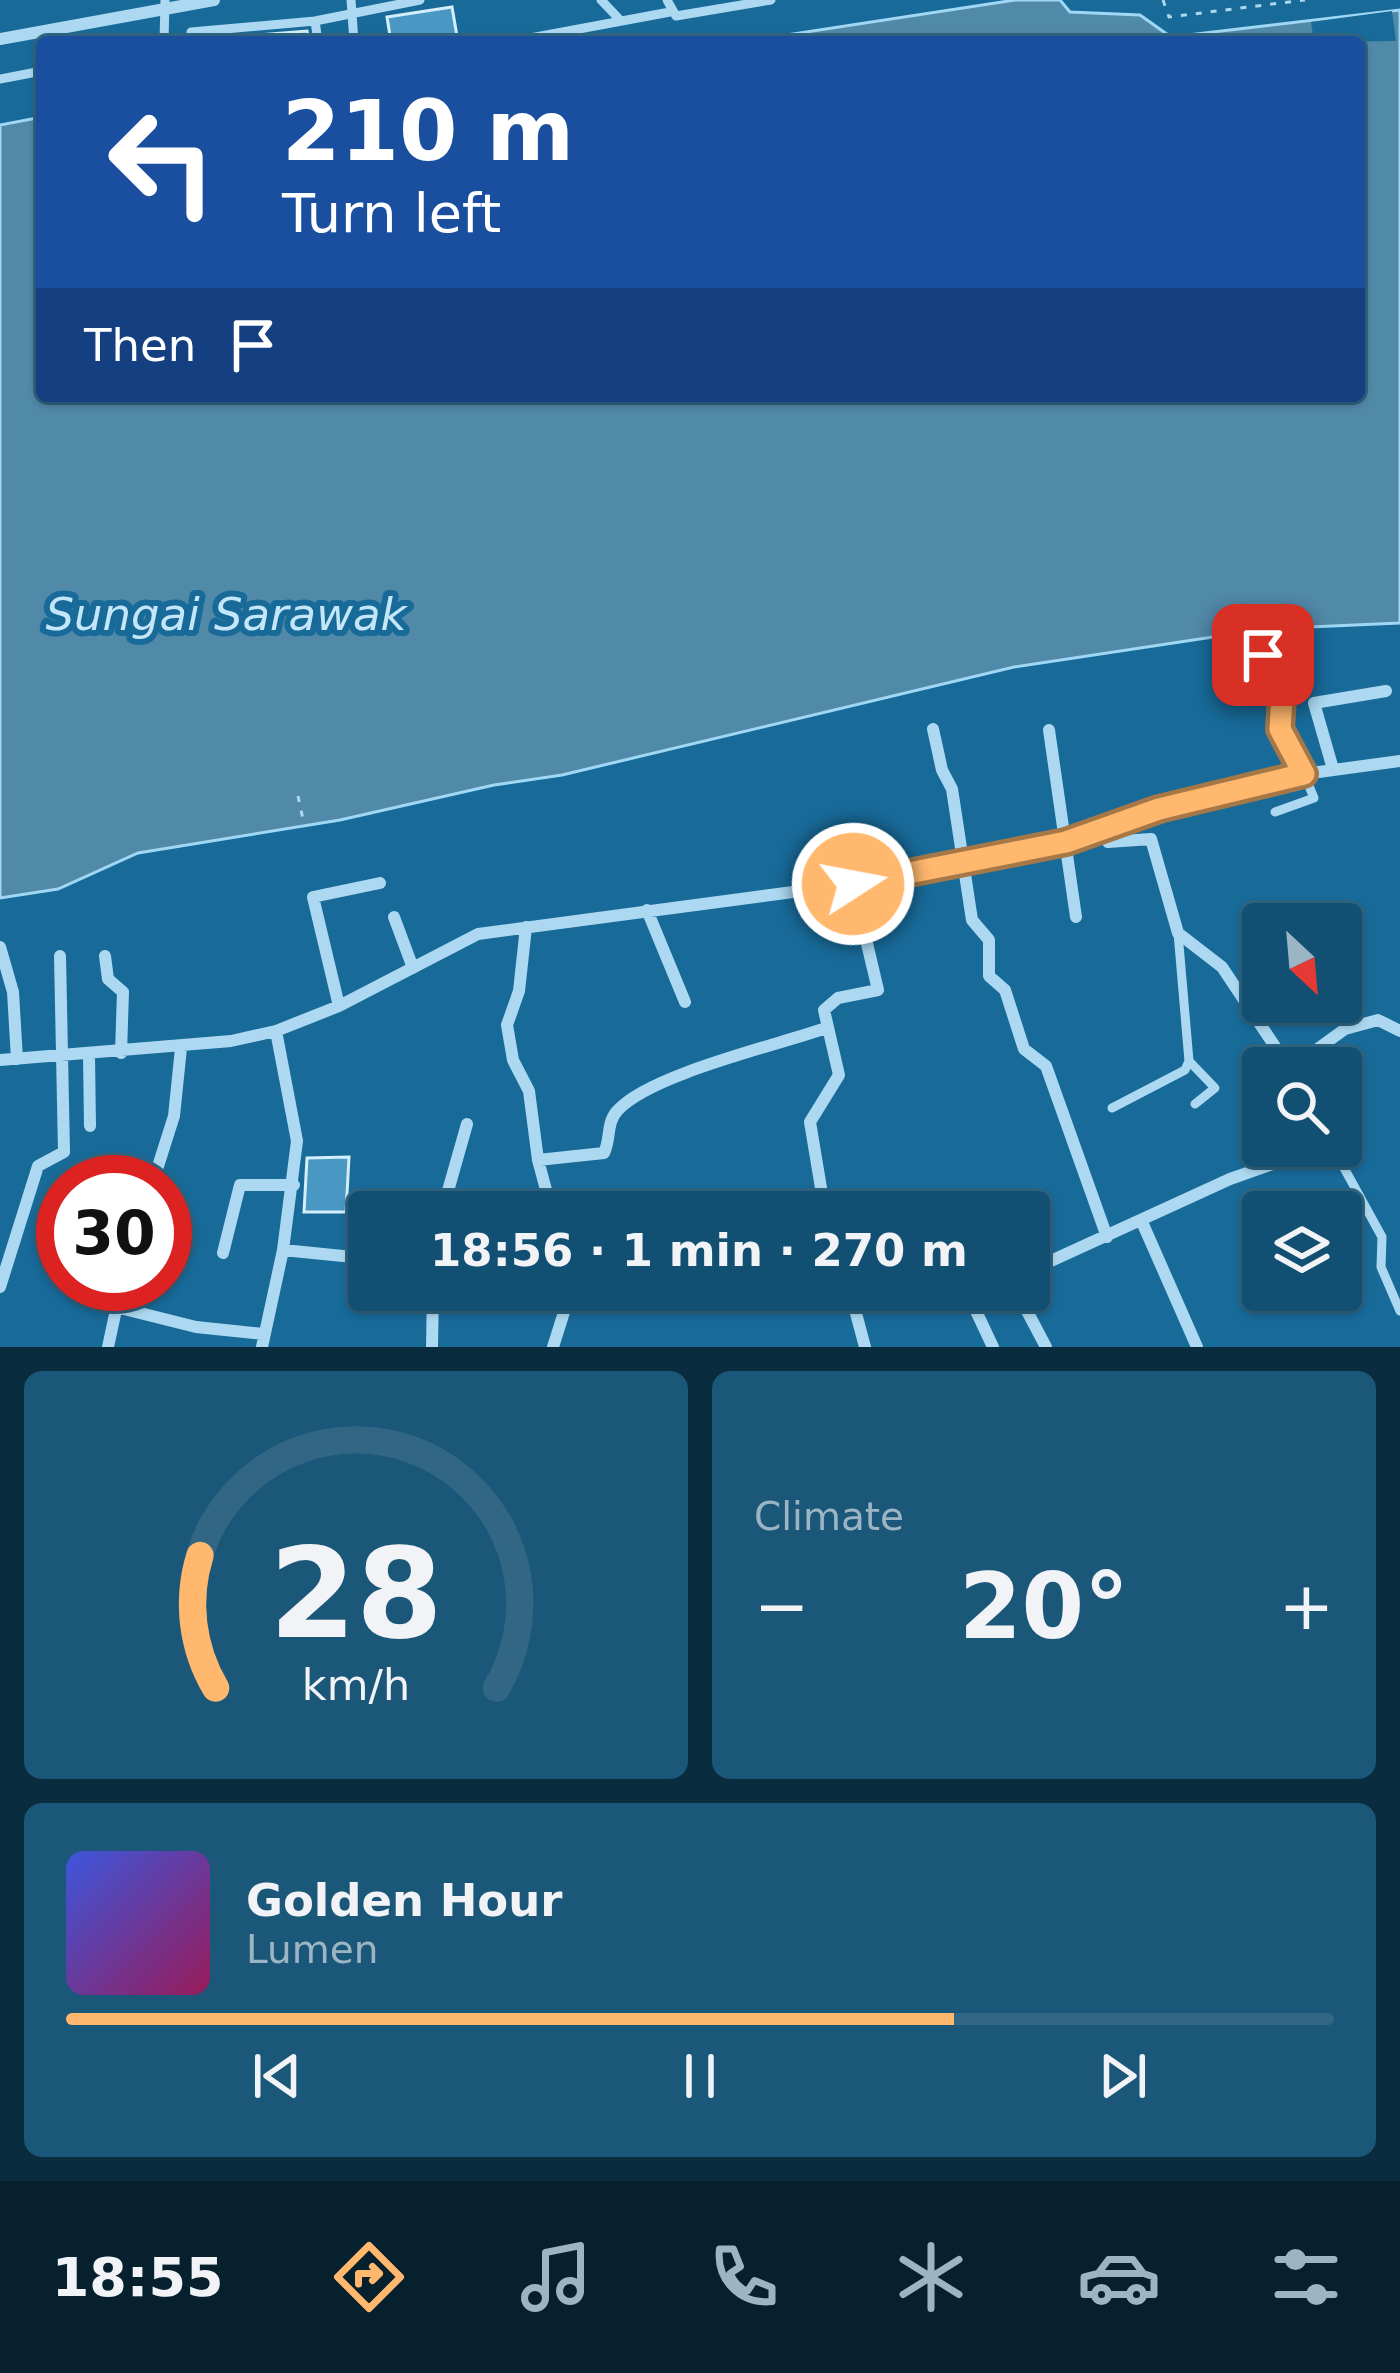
<!DOCTYPE html>
<meta charset="utf-8">
<style>
:root{--surface:#125073;--page:#1b5778;--text:#f1f3f6;--muted:#9cb5c4;--line:#316785;--accent:#ffb86d}
body{margin:0;font-family:"DejaVu Sans",sans-serif;background:var(--page);color:var(--text);height:100vh;display:flex;flex-direction:column;font-size:45px;white-space:nowrap}
*{box-sizing:border-box;margin:0}
p{font-size:39px;color:var(--muted)}
.icon{flex:none;width:66px;height:66px;fill:none;stroke:currentColor;stroke-width:2;stroke-linecap:round;stroke-linejoin:round}
.map{position:relative;height:1347px;overflow:hidden}
.sheet{display:flex;flex-direction:column;gap:24px;padding:24px;background:#0a2c3f;flex:1}
.sheet>*{flex:none}
.top-card{position:absolute;left:36px;top:36px;width:1329px;height:366px;border-radius:12px;box-shadow:0 3px 9px #0004,0 0 0 3px var(--line);background:#1a4fa0;color:#fff;overflow:hidden}
.needle{width:78px;rotate:154deg}
.tools{position:absolute;left:1242px;top:903px;display:grid;gap:24px}
.tools a{display:grid;place-items:center;width:120px;height:120px;border-radius:12px;background:var(--surface);box-shadow:0 3px 9px #0004,0 0 0 3px var(--line);font-size:60px}
.speed{position:absolute;left:36px;top:1155px;display:flex;gap:24px;font-size:60px;font-weight:700;text-align:center}
.speed>*{display:grid;place-content:center;width:156px;height:156px;border-radius:50%;background:var(--surface);box-shadow:0 3px 9px #0004,0 0 0 3px var(--line);line-height:1}
.speed .limit{border:18px solid #d22;background:#fff;color:#111}
.pin{position:absolute;display:grid;place-items:center;width:102px;height:102px;color:#fff;margin:-51px;border-radius:24px;box-shadow:0 6px 18px #0006}
.me{position:absolute;width:132px;margin:-66px;rotate:79deg;stroke-linejoin:round;filter:drop-shadow(0 0 9px #0008)}
.turn{display:flex;align-items:center;gap:42px;height:252px;padding:0 48px;font-size:54px}
.turn .icon{width:156px;height:156px;stroke-width:2.5}
.turn b{display:block;font-size:84px;line-height:102px}
.then{display:flex;align-items:center;height:114px;padding:0 48px;background:#0003;gap:24px;font-size:45px}
.big{font-size:90px;font-weight:700;line-height:1.1}
.sheet .widget{flex:1;display:flex;flex-direction:column;justify-content:center;gap:18px;min-width:0;padding:0 42px;border-radius:18px;background:var(--page)}
.sheet .dial{align-items:center;gap:0}
.dial svg{height:312px;overflow:visible;fill:none;stroke:var(--line);stroke-width:7;stroke-linecap:round;text-anchor:middle}
.dial text{fill:var(--text);stroke:none}
.song{display:flex;align-items:center;gap:36px}
.cover{width:144px;height:144px;border-radius:18px;background:linear-gradient(135deg,hsl(230 70% 55%),hsl(330 70% 35%))}
.played{height:12px;border-radius:6px;background:linear-gradient(90deg,var(--accent) 70%,var(--line) 70%)}
.keys{display:flex;justify-content:space-around;direction:ltr}
.heat{display:flex;justify-content:space-between;align-items:center;font-size:66px;direction:ltr}
.sheet .tiles{flex:1;display:grid;gap:24px;grid-template-columns:1fr 1fr}
.widget:last-child{grid-column:span 2}
.trip{position:absolute;left:348px;top:1191px;width:702px;height:120px;border-radius:12px;background:var(--surface);box-shadow:0 3px 9px #0004,0 0 0 3px var(--line);font-weight:700;line-height:120px;text-align:center}
.menu{display:flex;height:192px;justify-content:space-around;align-items:center;background:#07202e;color:var(--muted)}
.menu .icon{width:84px;height:84px}
.menu .on{color:var(--accent)}
.menu b{font-size:54px;color:var(--text)}
.map>svg:first-child{display:block}
</style>
<div class="map">
<svg width="1400" height="1347" viewBox="0 0 1400 1347">
<rect width="100%" height="100%" fill="#186a99"/>
<path fill="#5189a8" stroke="#9fd7f4" stroke-width="3" d="M 1015,0 L 1060,0 L 1070,12 L 1140,15 L 1171,37 L 1400,10 L 1400,623 L 1266,629 L 1014,667 L 562,775 L 494,785 L 340,820 L 138,853 L 58,889 L 0,898 L 0,125 L 42,117 L 42,396 L 1359,396 L 1359,42 L 741,42 Z"/>
<path fill="#186a99" d="M 1392,11 L 1396,41 L 1314,42 L 1311,22 Z"/>
<path fill="#4998c3" stroke="#d4eefc" stroke-width="3" d="M 452,7 L 458,42 L 391,42 L 387,17 Z
M 307,31 L 309,42 L 259,42 L 259,35 Z
M 349,1157 L 346,1212 L 304,1212 L 307,1158 Z"/>
<g fill="none" stroke-linecap="round" stroke-linejoin="round">
<path stroke="#acd9f1" stroke-width="3" stroke-dasharray="6 9" stroke-linecap="butt" d="M 1163,0 L 1169,17 L 1305,0
M 298,796 L 304,824"/>
<path stroke="#acd9f1" stroke-width="9" d="M 351,0 L 354,42
M 601,0 L 621,21
M 667,0 L 676,16 L 771,0
M 315,21 L 318,42
M 164,42 L 165,0
M 192,42 L 191,32 L 315,21 L 420,0
M 509,42 L 670,12
M 0,79 L 42,71
M 1275,812 L 1314,798 L 1304,774
M 1189,1061 L 1215,1088 L 1195,1104
M 1112,1108 L 1185,1070 L 1189,1061 L 1178,933
M 1332,1146 L 1382,1237 L 1381,1267 L 1400,1311"/>
<path stroke="#acd9f1" stroke-width="12" d="M 0,39 L 214,0
M 1263,655 L 1282,696 L 1280,729 L 1304,774
M 933,729 L 942,770 L 952,789 L 972,920 L 989,940 L 989,976 L 1005,990 L 1024,1049 L 1046,1066 L 1107,1237
M 1049,730 L 1076,917
M 1333,769 L 1314,703 L 1386,691
M 1101,828 L 1108,842 L 1151,839 L 1178,933 L 1222,967 L 1286,1063 L 1294,1066 L 1345,1029 L 1378,1020 L 1400,1031
M 647,910 L 685,1002
M 394,917 L 413,968
M 526,927 L 519,991 L 507,1025 L 513,1060 L 529,1091 L 538,1160 L 604,1153 C 611,1139 606,1122 618,1110 C 651,1074 778,1045 826,1028
M 0,947 L 13,992 L 17,1059
M 105,956 L 108,979 L 123,992 L 121,1053
M 339,1006 L 313,897 L 380,883
M 89,1056 L 90,1126
M 0,1060 L 231,1041 L 276,1031 L 339,1006 L 478,934 L 853,884 L 1066,842 L 1159,809 L 1304,774 L 1400,761
M 538,1160 L 552,1212
M 153,1182 L 174,1116 L 181,1048
M 442,1212 L 467,1124
M 489,1212 L 497,1199
M 825,1212 L 810,1122 L 839,1075 L 824,1010 L 838,998 L 878,990 L 853,884
M 1142,1222 L 1197,1347
M 283,1250 L 353,1257
M 223,1253 L 240,1185 L 294,1185
M 1029,1271 L 1230,1179 L 1324,1146
M 122,1284 L 120,1308 L 196,1327 L 264,1334
M 0,1287 L 38,1166 L 64,1152 L 60,956
M 847,1290 L 853,1302 L 862,1304 L 917,1290
M 1016,1290 L 1046,1347
M 968,1294 L 993,1347
M 853,1302 L 865,1347
M 108,1347 L 117,1305
M 262,1347 L 283,1250 L 297,1141 L 276,1031
M 432,1347 L 433,1290
M 553,1347 L 571,1290"/>
</g>
<g fill="none" stroke-linecap="round" stroke-linejoin="round">
<g stroke="#a67847" stroke-width="30">
<path id="route" d="M 853,884 L 1066,842 L 1159,809 L 1304,774 L 1280,729 L 1282,696 L 1263,655"/>
</g>
<use href="#route" stroke="#ffb86d" stroke-width="21"/>
</g>
<g text-anchor="middle" stroke-width="12" stroke-linejoin="round" paint-order="stroke">
<g font-size="45" font-style="italic" fill="#c4e6f9" stroke="#186a99">
<text x="226" y="630">Sungai Sarawak</text>
</g>
</g>
</svg>
<div class="tools">
<a><svg class="needle" viewBox="-14 -14 28 28"><path d="M0-13l5 13h-10z" fill="#e53935"/><path d="M0 13l5-13h-10z" fill="#9cb5c4"/></svg></a>
<a><svg class="icon" aria-label="search" viewBox="0 0 24 24"><circle cx="10" cy="10" r="6"/><path d="M15 15l6 6"/></svg></a>
<a><svg class="icon" aria-label="layers" viewBox="0 0 24 24"><path d="M12 4l9 5-9 5-9-5zM3 14l9 5 9-5"/></svg></a>
</div>
<div class="speed"><div class="limit">30</div></div>
<div class="pin" style="left:1263px;top:655px;background:#d93025"><svg class="icon" aria-label="arrive" viewBox="0 0 24 24"><path d="M6 21V4h12l-3 4 3 4H6"/></svg></div>
<svg class="me" style="left:853px;top:884px" viewBox="-20 -20 40 40"><circle r="17" fill="#ffb86d" stroke="#fff" stroke-width="3"/><path d="M0-11L8 9 0 5-8 9z" fill="#fff"/></svg>
<div class="trip">18:56 · 1 min · 270 m</div>
<div class="top-card">
<div class="turn"><svg class="icon" aria-label="left" viewBox="0 0 24 24"><path d="M17 20v-9H6M10 6l-5 5 5 5"/></svg><div><b>210 m</b>Turn left</div></div>
<div class="then">Then<svg class="icon" aria-label="arrive" viewBox="0 0 24 24"><path d="M6 21V4h12l-3 4 3 4H6"/></svg></div>
</div>
</div>
<section class="sheet">
<div class="tiles">
<div class="widget dial"><svg viewBox="0 0 100 80">
<path d="M14 69A42 42 0 1 1 86 69"/>
<path d="M14 69A42 42 0 0 1 10 35" stroke="#ffb86d"/>
<text x="50" y="56" font-size="32" font-weight="700">28</text>
<text x="50" y="72" font-size="11">km/h</text>
</svg></div>
<div class="widget"><p>Climate</p>
<div class="heat"><a>−</a><b class="big">20°</b><a>+</a></div>
</div>
<div class="widget">
<div class="song"><i class="cover"></i><div><b>Golden Hour</b><p>Lumen</p></div></div>
<div class="played"></div>
<div class="keys"><svg class="icon" aria-label="previous" viewBox="0 0 24 24"><path d="M18 5L8 12l10 7zM5 5v14"/></svg><svg class="icon" aria-label="pause" viewBox="0 0 24 24"><path d="M8 5v14M16 5v14"/></svg><svg class="icon" aria-label="next" viewBox="0 0 24 24"><path d="M6 5l10 7-10 7zM19 5v14"/></svg></div>
</div>
</div>
</section>
<nav class="menu">
<b>18:55</b>
<svg class="icon on" aria-label="directions" viewBox="0 0 24 24"><path d="M12 3l9 9-9 9-9-9zM9 14v-3h6M13 9l2 2-2 2"/></svg>
<svg class="icon" aria-label="music" viewBox="0 0 24 24"><path d="M9 18V5l10-2v13"/><circle cx="6" cy="18" r="3"/><circle cx="16" cy="16" r="3"/></svg>
<svg class="icon" aria-label="phone" viewBox="0 0 24 24"><path d="M5 4h4l2 5-3 2q2 4 5 5l2-3 5 2v4C11 20 4 13 5 4z"/></svg>
<svg class="icon" aria-label="climate" viewBox="0 0 24 24"><path d="M12 3v18M4 7l16 10M4 17L20 7"/></svg>
<svg class="icon" aria-label="car" viewBox="0 0 24 24"><path d="M5 17H2v-5l4-1 3-4h7l3 4 3 1v5h-3M9 17h6M6 11h13"/><circle cx="7" cy="17" r="2"/><circle cx="17" cy="17" r="2"/></svg>
<svg class="icon" aria-label="filters" viewBox="0 0 24 24"><path d="M4 7h16M4 17h16"/><circle cx="9" cy="7" r="2"/><circle cx="15" cy="17" r="2"/></svg>
</nav>
